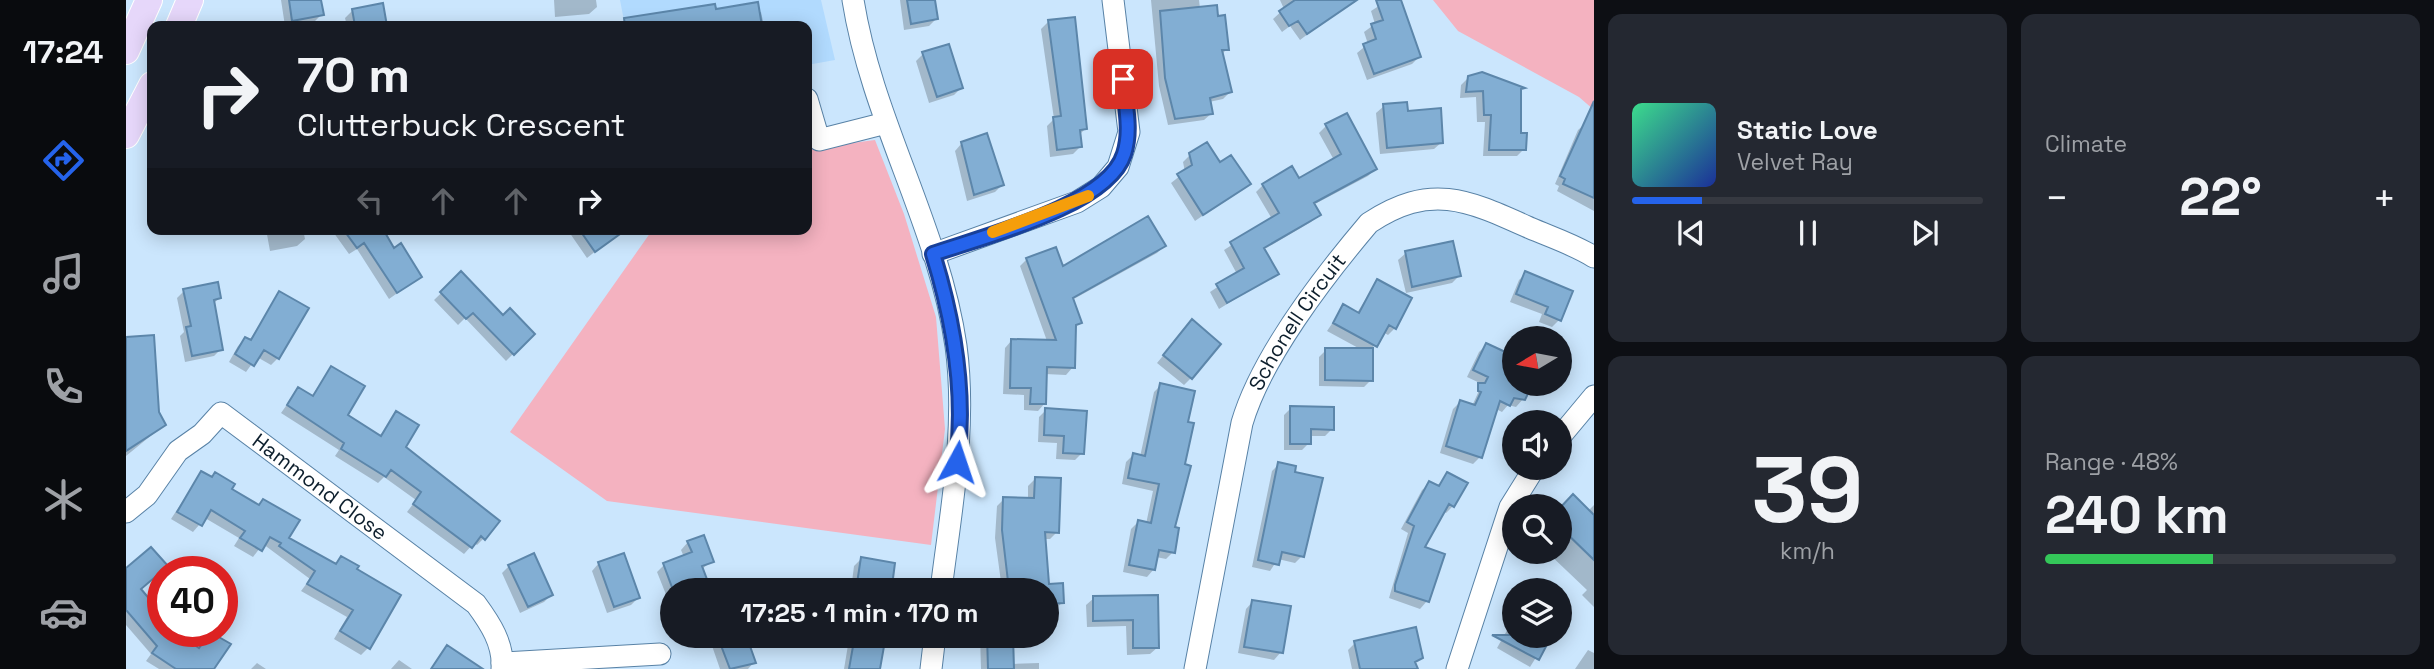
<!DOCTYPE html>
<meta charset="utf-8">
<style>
:root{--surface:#171b24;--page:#242831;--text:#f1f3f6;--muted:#9ea1a6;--line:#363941;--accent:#2563eb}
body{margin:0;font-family:"Space Grotesk",sans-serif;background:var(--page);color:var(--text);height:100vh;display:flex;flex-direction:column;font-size:26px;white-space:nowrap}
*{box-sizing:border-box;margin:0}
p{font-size:23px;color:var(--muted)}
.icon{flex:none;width:38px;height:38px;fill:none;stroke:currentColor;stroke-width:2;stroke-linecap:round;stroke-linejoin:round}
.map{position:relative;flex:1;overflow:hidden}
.details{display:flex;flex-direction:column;gap:14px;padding:14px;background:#0d0f14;width:840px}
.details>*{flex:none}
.top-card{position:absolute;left:21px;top:21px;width:665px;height:214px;border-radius:14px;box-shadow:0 4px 18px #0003;background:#171b24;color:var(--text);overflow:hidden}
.needle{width:46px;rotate:260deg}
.fabs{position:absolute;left:1376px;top:326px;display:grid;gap:14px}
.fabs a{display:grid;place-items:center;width:70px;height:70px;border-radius:50%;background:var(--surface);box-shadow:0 4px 18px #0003;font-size:35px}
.speed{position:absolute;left:21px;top:556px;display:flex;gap:14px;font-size:35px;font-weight:700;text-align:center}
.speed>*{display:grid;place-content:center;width:91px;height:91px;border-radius:50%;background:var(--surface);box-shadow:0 4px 18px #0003;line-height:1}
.speed .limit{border:10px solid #d22;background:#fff;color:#111}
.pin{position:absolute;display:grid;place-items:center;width:60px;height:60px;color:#fff;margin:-30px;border-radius:14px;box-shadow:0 4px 10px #0006}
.me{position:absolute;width:77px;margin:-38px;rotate:5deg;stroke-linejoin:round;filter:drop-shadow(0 0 5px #0008)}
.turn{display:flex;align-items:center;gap:24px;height:147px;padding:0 35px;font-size:32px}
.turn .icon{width:91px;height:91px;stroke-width:2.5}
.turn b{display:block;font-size:49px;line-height:60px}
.lanes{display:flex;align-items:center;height:66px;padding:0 35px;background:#0003;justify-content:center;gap:35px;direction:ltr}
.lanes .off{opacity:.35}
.big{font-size:52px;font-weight:800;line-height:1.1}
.details .widget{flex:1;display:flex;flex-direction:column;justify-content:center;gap:10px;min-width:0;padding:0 24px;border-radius:14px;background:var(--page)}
.details .dial{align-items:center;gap:0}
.dial b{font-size:91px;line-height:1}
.song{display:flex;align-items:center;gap:21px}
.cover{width:84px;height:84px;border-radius:10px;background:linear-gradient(135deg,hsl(150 70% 55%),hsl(230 70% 35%))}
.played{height:7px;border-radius:4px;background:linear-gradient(90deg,var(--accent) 20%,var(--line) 20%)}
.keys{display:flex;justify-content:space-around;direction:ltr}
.heat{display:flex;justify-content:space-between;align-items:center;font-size:38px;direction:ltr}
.charge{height:10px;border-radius:5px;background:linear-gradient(90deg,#34c759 48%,var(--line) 0)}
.details .tiles{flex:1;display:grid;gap:14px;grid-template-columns:repeat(2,1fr)}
.trip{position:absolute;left:534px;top:578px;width:399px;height:70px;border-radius:35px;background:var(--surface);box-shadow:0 4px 18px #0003;font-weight:800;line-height:70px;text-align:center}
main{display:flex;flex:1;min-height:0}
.tab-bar{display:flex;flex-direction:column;width:126px;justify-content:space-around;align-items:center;background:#090b0e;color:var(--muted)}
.tab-bar .icon{width:49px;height:49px}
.tab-bar .selected{color:var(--accent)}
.tab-bar b{font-size:32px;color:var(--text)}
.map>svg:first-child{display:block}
</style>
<main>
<nav class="tab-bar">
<b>17:24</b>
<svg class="icon selected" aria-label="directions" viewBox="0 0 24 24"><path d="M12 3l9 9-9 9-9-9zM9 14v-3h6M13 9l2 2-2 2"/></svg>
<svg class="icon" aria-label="music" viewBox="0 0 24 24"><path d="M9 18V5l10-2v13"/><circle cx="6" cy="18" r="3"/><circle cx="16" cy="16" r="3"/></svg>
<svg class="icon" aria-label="phone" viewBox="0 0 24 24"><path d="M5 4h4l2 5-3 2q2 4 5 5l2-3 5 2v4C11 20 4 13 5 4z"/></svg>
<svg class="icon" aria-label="climate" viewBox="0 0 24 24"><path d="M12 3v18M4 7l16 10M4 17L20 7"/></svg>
<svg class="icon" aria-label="car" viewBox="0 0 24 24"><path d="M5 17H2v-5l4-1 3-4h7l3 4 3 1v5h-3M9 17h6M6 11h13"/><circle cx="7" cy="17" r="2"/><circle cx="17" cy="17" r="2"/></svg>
</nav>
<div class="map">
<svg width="1468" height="669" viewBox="0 0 1468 669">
<rect width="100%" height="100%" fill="#cbe6fd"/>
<path fill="#b1dafe" d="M 494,0 L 695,0 L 709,60 L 681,65 L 681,26 L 499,26 Z"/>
<path fill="#f4b2c0" d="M 1307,0 L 1468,0 L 1468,110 L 1453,97 L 1332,31 Z
M 749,140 L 778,214 L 810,317 L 819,429 L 805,545 L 481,501 L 384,432 L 527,229 L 681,229 L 681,149 Z"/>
<path fill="#0003" d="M 155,0 L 193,0 L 196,14 L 189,21 L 159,26 Z
M 428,0 L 470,0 L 471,7 L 463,14 L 429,17 Z
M 774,0 L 807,0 L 810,19 L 803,26 L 778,30 Z
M 1025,0 L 1073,0 L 1074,9 L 1101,49 L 1095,55 L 1104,92 L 1097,99 L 1083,102 L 1086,113 L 1078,120 L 1042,125 L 1033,86 Z
M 1154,0 L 1209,0 L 1215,9 L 1174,40 L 1164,26 L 1156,32 L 1147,19 L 1158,9 Z
M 1262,0 L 1273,0 L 1293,57 L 1286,64 L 1241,80 L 1231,53 L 1242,44 L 1238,32 L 1249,24 L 1245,11 Z
M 255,5 L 259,26 L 221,26 L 219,18 L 226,11 Z
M 589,11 L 635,12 L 638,26 L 497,26 L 505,18 Z
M 922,22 L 959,129 L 952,136 L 954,147 L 947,154 L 924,157 L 921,126 L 928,119 L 915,29 Z
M 797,54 L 835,88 L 828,95 L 803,103 L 790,61 Z
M 1356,74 L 1396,89 L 1393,92 L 1394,134 L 1398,149 L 1391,156 L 1357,156 L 1359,122 L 1351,122 L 1350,97 L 1334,98 L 1335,85 L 1342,78 Z
M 1258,106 L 1281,113 L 1316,142 L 1308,149 L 1254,154 L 1250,113 Z
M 1460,123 L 1468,127 L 1468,211 L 1431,191 L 1433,186 L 1429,184 L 1452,130 Z
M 1200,126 L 1249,169 L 1242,176 L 1187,205 L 1193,214 L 1185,222 L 1137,250 L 1150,274 L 1093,309 L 1084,292 L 1111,274 L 1098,250 L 1146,219 L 1130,192 L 1137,185 L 1172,180 L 1208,160 L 1193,133 Z
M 836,143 L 876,185 L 869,192 L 841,201 L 829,151 Z
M 1064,155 L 1093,165 L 1122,184 L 1069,221 L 1045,183 L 1059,172 L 1057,162 Z
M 140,229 L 177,229 L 179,239 L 171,246 L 144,251 Z
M 205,229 L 253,229 L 267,250 L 294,277 L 263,299 L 231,249 L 223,254 Z
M 441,229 L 487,229 L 491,234 L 461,258 Z
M 1038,246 L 1031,253 L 946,300 L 954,322 L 948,329 L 947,367 L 940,375 L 919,374 L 919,403 L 912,411 L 898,410 L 898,395 L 877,394 L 879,348 L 886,340 L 921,341 L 894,266 L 901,259 L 936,269 Z
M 1280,253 L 1333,276 L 1326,283 L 1280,293 L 1272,260 Z
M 1400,273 L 1433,320 L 1426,327 L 1413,322 L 1416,314 L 1384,302 L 1393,280 Z
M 335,274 L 377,317 L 407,334 L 380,361 L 339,318 L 332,325 L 308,300 Z
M 1251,281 L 1269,328 L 1262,335 L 1257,332 L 1245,350 L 1245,380 L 1238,387 L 1193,386 L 1193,357 L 1200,350 L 1236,350 L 1201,331 L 1218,306 L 1231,313 Z
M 58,291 L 93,298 L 87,304 L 95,349 L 88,356 L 59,362 L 54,336 L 58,332 L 51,298 Z
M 154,293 L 152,358 L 145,365 L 131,357 L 120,372 L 103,362 L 112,346 L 119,339 L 123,341 Z
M 1059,329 L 1065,378 L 1058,385 L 1031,363 Z
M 0,339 L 38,425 L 0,456 Z
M 1360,345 L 1397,399 L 1390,407 L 1382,405 L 1376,412 L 1370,409 L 1354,457 L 1347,464 L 1314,453 L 1327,409 L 1334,402 L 1346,406 L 1356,384 L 1341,377 L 1353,352 Z
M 205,368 L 220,415 L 253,437 L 271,413 L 277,447 L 358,538 L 351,545 L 348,543 L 338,554 L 281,512 L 290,500 L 258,477 L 252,483 L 209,456 L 213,450 L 155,413 L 172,389 L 185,397 Z
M 1035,385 L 1060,423 L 1047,529 L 1047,552 L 1040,559 L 1030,557 L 1028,569 L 1021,577 L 997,572 L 1005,529 L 1012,522 L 1020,524 L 1027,491 L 996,484 L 1000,462 L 1007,455 L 1014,457 L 1028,392 Z
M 1165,408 L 1206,429 L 1199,436 L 1183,436 L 1183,443 L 1176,450 L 1158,450 L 1158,415 Z
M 920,410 L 956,453 L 949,460 L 930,459 L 931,443 L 912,442 L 913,417 Z
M 1153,464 L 1176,556 L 1169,563 L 1152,559 L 1144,571 L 1126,567 L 1146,471 Z
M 75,473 L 104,489 L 161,538 L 208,565 L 216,558 L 229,570 L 242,648 L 235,655 L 208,639 L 221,617 L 175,591 L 184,579 L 137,544 L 127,557 L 108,546 L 113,538 L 79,518 L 67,532 L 45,519 Z
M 1321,474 L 1327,506 L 1320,513 L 1317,511 L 1297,548 L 1301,601 L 1294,609 L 1263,598 L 1282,533 L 1275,529 L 1296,490 L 1304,483 L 1311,487 Z
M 910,478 L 931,532 L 924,539 L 917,539 L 922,586 L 937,602 L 929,609 L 920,610 L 920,590 L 862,590 L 868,583 L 875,582 L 869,538 L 871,506 L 878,499 L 902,500 L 902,486 Z
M 1468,505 L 1468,607 L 1456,595 L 1461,590 L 1420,551 L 1433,551 L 1433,511 L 1462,511 Z
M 562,542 L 586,561 L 576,569 L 583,590 L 546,590 L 546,595 L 541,597 L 531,572 L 538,565 L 558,557 L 555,550 Z
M 735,559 L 764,585 L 760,590 L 725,590 L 728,566 Z
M 473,563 L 512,598 L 505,605 L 481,613 L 466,571 Z
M 383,566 L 425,595 L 418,602 L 394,613 L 376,573 Z
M 0,570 L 37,632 L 46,632 L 72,649 L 85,633 L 86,669 L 33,669 L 20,661 L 25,654 L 0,625 Z
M 1031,597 L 1032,647 L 1024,654 L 1001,655 L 1000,626 L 961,627 L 960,605 L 968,598 Z
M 1127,601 L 1155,652 L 1148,660 L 1112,653 L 1120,609 Z
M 1388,618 L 1388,635 L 1424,635 L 1404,667 L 1371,648 Z
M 588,635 L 619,635 L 628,662 L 622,669 L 594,669 L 584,640 Z
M 727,635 L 751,635 L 752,669 L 718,669 L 723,639 Z
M 854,635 L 885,635 L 886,664 L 913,663 L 913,669 L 855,669 Z
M 1229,643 L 1295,657 L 1288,664 L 1290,669 L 1226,669 L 1222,650 Z
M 1462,650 L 1468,653 L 1468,669 L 1449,669 Z
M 273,660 L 286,669 L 265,669 Z
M 131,663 L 140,669 L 125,669 Z"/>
<path fill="#82aed3" stroke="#5c86aa" stroke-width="2" d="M 163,0 L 195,0 L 198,15 L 166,21 Z
M 781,0 L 809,0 L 812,19 L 785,24 Z
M 1169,0 L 1231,0 L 1181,34 L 1172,21 L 1163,26 L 1153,11 Z
M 1250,0 L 1275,0 L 1295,57 L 1248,74 L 1237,44 L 1250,39 L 1245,24 L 1257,20 Z
M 632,2 L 636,26 L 499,26 L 498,18 L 589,4 L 590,9 Z
M 257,3 L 261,26 L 229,26 L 226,9 Z
M 1091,5 L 1092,16 L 1099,15 L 1103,50 L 1096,50 L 1106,92 L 1084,98 L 1087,114 L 1049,119 L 1039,78 L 1034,11 Z
M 949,17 L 961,129 L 954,130 L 956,147 L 931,150 L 927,117 L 935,116 L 922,20 Z
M 823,44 L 837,88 L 811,97 L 796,52 Z
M 1356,72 L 1399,88 L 1395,89 L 1395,133 L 1401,133 L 1400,150 L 1363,150 L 1365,115 L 1358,115 L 1357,91 L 1340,92 L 1342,76 Z
M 1468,101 L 1468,198 L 1437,184 L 1439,179 L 1434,176 Z
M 1281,102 L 1282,111 L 1315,108 L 1317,143 L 1261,148 L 1257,104 Z
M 1221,113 L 1251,169 L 1188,203 L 1195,215 L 1138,248 L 1153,274 L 1101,303 L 1090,284 L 1118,268 L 1104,242 L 1153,213 L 1136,184 L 1166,166 L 1173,178 L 1215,154 L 1199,124 Z
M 861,133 L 878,185 L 848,195 L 835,142 Z
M 1081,142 L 1094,162 L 1105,155 L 1125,184 L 1077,215 L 1051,174 L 1066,165 L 1063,153 Z
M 1022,216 L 1040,246 L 947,298 L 956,323 L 950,325 L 949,368 L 921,367 L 920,404 L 904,404 L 905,388 L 884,388 L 885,339 L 930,340 L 900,258 L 930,247 L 937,266 Z
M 217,229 L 257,229 L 268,248 L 275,243 L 296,277 L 271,293 L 238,243 L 231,248 Z
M 453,229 L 501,229 L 469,252 Z
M 1327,241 L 1335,276 L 1286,287 L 1279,251 Z
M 335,271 L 377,315 L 384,308 L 409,334 L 388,355 L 347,313 L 340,319 L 314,292 Z
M 1399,271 L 1447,291 L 1435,321 L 1419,314 L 1422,307 L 1390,294 Z
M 1251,279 L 1286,298 L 1270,329 L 1263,325 L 1251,347 L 1207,323 L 1217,304 L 1233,313 Z
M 92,282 L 95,298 L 88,300 L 97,350 L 66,356 L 60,327 L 65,326 L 57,289 Z
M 153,291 L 183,308 L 153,359 L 138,350 L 128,366 L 109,354 L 119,337 L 125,340 Z
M 1066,319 L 1095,344 L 1066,379 L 1037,355 Z
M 28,335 L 33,412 L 40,425 L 0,451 L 0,337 Z
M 1360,343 L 1388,356 L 1388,383 L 1407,383 L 1399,400 L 1388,398 L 1384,406 L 1374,401 L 1356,458 L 1320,446 L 1334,400 L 1349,405 L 1355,392 L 1352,391 L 1352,383 L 1359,383 L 1362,377 L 1347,370 Z
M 1199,348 L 1247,348 L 1247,381 L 1199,380 Z
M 205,366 L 239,386 L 222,415 L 255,436 L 270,411 L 293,425 L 280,447 L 374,521 L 359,540 L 355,536 L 346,548 L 287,504 L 295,492 L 265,470 L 260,477 L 215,449 L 218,443 L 161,405 L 172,387 L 187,396 Z
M 1034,383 L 1069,391 L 1062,422 L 1068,423 L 1059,464 L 1065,466 L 1049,527 L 1053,528 L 1049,553 L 1033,550 L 1029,570 L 1003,565 L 1012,520 L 1025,523 L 1033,484 L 1002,478 L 1007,453 L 1019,456 Z
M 1164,406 L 1208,407 L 1208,430 L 1185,429 L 1185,444 L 1164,444 Z
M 919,408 L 961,411 L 958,454 L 937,453 L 938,436 L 918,435 Z
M 1152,462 L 1170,466 L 1169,472 L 1197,478 L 1178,557 L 1156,552 L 1153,565 L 1132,560 Z
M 75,471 L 86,477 L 89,472 L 109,484 L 106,489 L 133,505 L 137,499 L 174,520 L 163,538 L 210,564 L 215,556 L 233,566 L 231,569 L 275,595 L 244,649 L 214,631 L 227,610 L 181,584 L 189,571 L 153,546 L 155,543 L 144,537 L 136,551 L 114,538 L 119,531 L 85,510 L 76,526 L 51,512 Z
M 1321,472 L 1342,483 L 1328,507 L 1323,504 L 1299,547 L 1319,554 L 1303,602 L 1269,591 L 1269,585 L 1288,526 L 1281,522 L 1303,481 L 1313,486 Z
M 909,477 L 935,478 L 933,533 L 919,532 L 923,584 L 937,583 L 938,603 L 920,604 L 920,590 L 883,590 L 876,530 L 877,497 L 908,498 Z
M 1447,494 L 1468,515 L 1468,560 L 1433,526 L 1433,509 Z
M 578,535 L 588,562 L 576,566 L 585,590 L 547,590 L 537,563 L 566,552 L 561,541 Z
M 25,547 L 42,566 L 15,589 L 37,615 L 37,632 L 44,632 L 57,641 L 59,638 L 73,648 L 84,632 L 105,644 L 88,669 L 50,669 L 26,653 L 31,646 L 0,610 L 0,568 Z
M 408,553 L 427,595 L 402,607 L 382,565 Z
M 498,553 L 514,598 L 488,607 L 472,562 Z
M 735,557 L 769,563 L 766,586 L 755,585 L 754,590 L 730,590 Z
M 1032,595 L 1033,648 L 1007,648 L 1007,620 L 967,621 L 967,596 Z
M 1126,600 L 1165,606 L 1157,653 L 1118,647 Z
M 1290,627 L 1297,658 L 1289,662 L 1292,669 L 1234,669 L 1228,641 Z
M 591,635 L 620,635 L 630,663 L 604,669 Z
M 729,635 L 760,635 L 754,669 L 723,669 Z
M 861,635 L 887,635 L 888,669 L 862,669 Z
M 1366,635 L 1426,635 L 1413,660 Z
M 321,645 L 357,669 L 305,669 Z"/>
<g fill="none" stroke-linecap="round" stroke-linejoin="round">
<g stroke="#5882a6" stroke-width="23">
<g id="minor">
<path d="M 727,0 C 746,120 813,227 830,346 C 841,428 825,509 815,590"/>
<path d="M 681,99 L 693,140 L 760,123"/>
<path d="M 807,254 L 951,202 L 975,187 L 992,167 L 1003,132 L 987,0"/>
<path d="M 1433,438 L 1468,396"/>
<path id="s1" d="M 0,512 L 21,495 L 52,451 L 76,434 L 95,413 L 350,604 C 364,623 378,644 376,669"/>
<path d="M 376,663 L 534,654"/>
<path d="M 805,669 L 809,635"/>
<path id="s2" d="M 1069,669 L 1116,423 C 1135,358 1198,276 1243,223 C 1305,182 1342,200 1404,228 C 1425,237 1449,245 1468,257"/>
<path d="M 1331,669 L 1384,507 L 1409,467"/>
</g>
</g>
<g stroke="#fff" stroke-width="28">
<path id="major" d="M 53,26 L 64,0
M 0,51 L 23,0
M 0,135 L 26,85"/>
</g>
<use href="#minor" stroke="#fff" stroke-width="21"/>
<use href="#major" stroke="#e6d7fa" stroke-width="26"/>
</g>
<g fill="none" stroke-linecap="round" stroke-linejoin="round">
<g stroke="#184099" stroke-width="18">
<path id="route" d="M 831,462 C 840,392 828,322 807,254 C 855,237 982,206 998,154 C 1006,130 999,104 997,79"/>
</g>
<use href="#route" stroke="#2563eb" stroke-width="12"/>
<path stroke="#f59e0b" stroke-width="12" d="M 867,232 L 962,196"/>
</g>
<g text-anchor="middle" stroke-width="5" stroke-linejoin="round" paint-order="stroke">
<g font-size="21" fill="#0d1f2d" stroke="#cbe6fd">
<text dy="7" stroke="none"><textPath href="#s2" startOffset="366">Schonell Circuit</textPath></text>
<text dy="7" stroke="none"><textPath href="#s1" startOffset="262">Hammond Close</textPath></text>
</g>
</g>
</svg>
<div class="fabs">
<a><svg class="needle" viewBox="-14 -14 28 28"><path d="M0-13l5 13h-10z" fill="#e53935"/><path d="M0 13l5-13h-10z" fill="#9ea1a6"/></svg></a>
<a><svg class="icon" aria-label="sound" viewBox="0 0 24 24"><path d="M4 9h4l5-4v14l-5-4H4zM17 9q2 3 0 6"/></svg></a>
<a><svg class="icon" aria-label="search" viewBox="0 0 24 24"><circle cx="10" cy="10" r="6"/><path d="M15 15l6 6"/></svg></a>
<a><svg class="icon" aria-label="layers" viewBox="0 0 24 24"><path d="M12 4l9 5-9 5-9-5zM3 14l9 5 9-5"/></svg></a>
</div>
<div class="speed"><div class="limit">40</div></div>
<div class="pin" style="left:997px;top:79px;background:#d93025"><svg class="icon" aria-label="arrive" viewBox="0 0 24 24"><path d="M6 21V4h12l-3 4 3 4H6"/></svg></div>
<svg class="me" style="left:831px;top:462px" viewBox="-20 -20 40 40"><path d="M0-17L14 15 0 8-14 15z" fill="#2563eb" stroke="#fff" stroke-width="4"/></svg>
<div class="trip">17:25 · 1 min · 170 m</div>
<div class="top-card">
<div class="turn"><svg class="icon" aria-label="right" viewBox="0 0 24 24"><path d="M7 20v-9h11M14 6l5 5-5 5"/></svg><div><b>70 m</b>Clutterbuck Crescent</div></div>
<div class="lanes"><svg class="icon off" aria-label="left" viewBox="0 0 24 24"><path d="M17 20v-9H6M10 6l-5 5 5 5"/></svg><svg class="icon off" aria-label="ahead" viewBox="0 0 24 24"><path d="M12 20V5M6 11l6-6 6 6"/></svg><svg class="icon off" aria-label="ahead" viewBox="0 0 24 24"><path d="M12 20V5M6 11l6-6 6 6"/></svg><svg class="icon" aria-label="right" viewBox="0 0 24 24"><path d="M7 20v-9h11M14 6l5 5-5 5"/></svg></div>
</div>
</div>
<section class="details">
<div class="tiles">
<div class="widget">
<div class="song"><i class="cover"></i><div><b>Static Love</b><p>Velvet Ray</p></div></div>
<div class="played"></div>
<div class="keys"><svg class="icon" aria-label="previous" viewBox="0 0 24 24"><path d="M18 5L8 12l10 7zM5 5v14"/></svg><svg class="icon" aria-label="pause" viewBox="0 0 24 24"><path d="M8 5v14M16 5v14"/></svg><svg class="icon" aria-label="next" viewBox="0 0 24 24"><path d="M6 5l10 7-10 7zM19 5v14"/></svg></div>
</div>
<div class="widget"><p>Climate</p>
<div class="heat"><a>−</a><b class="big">22°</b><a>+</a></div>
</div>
<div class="widget dial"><b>39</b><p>km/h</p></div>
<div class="widget"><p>Range · 48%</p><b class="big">240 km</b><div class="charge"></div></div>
</div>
</section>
</main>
